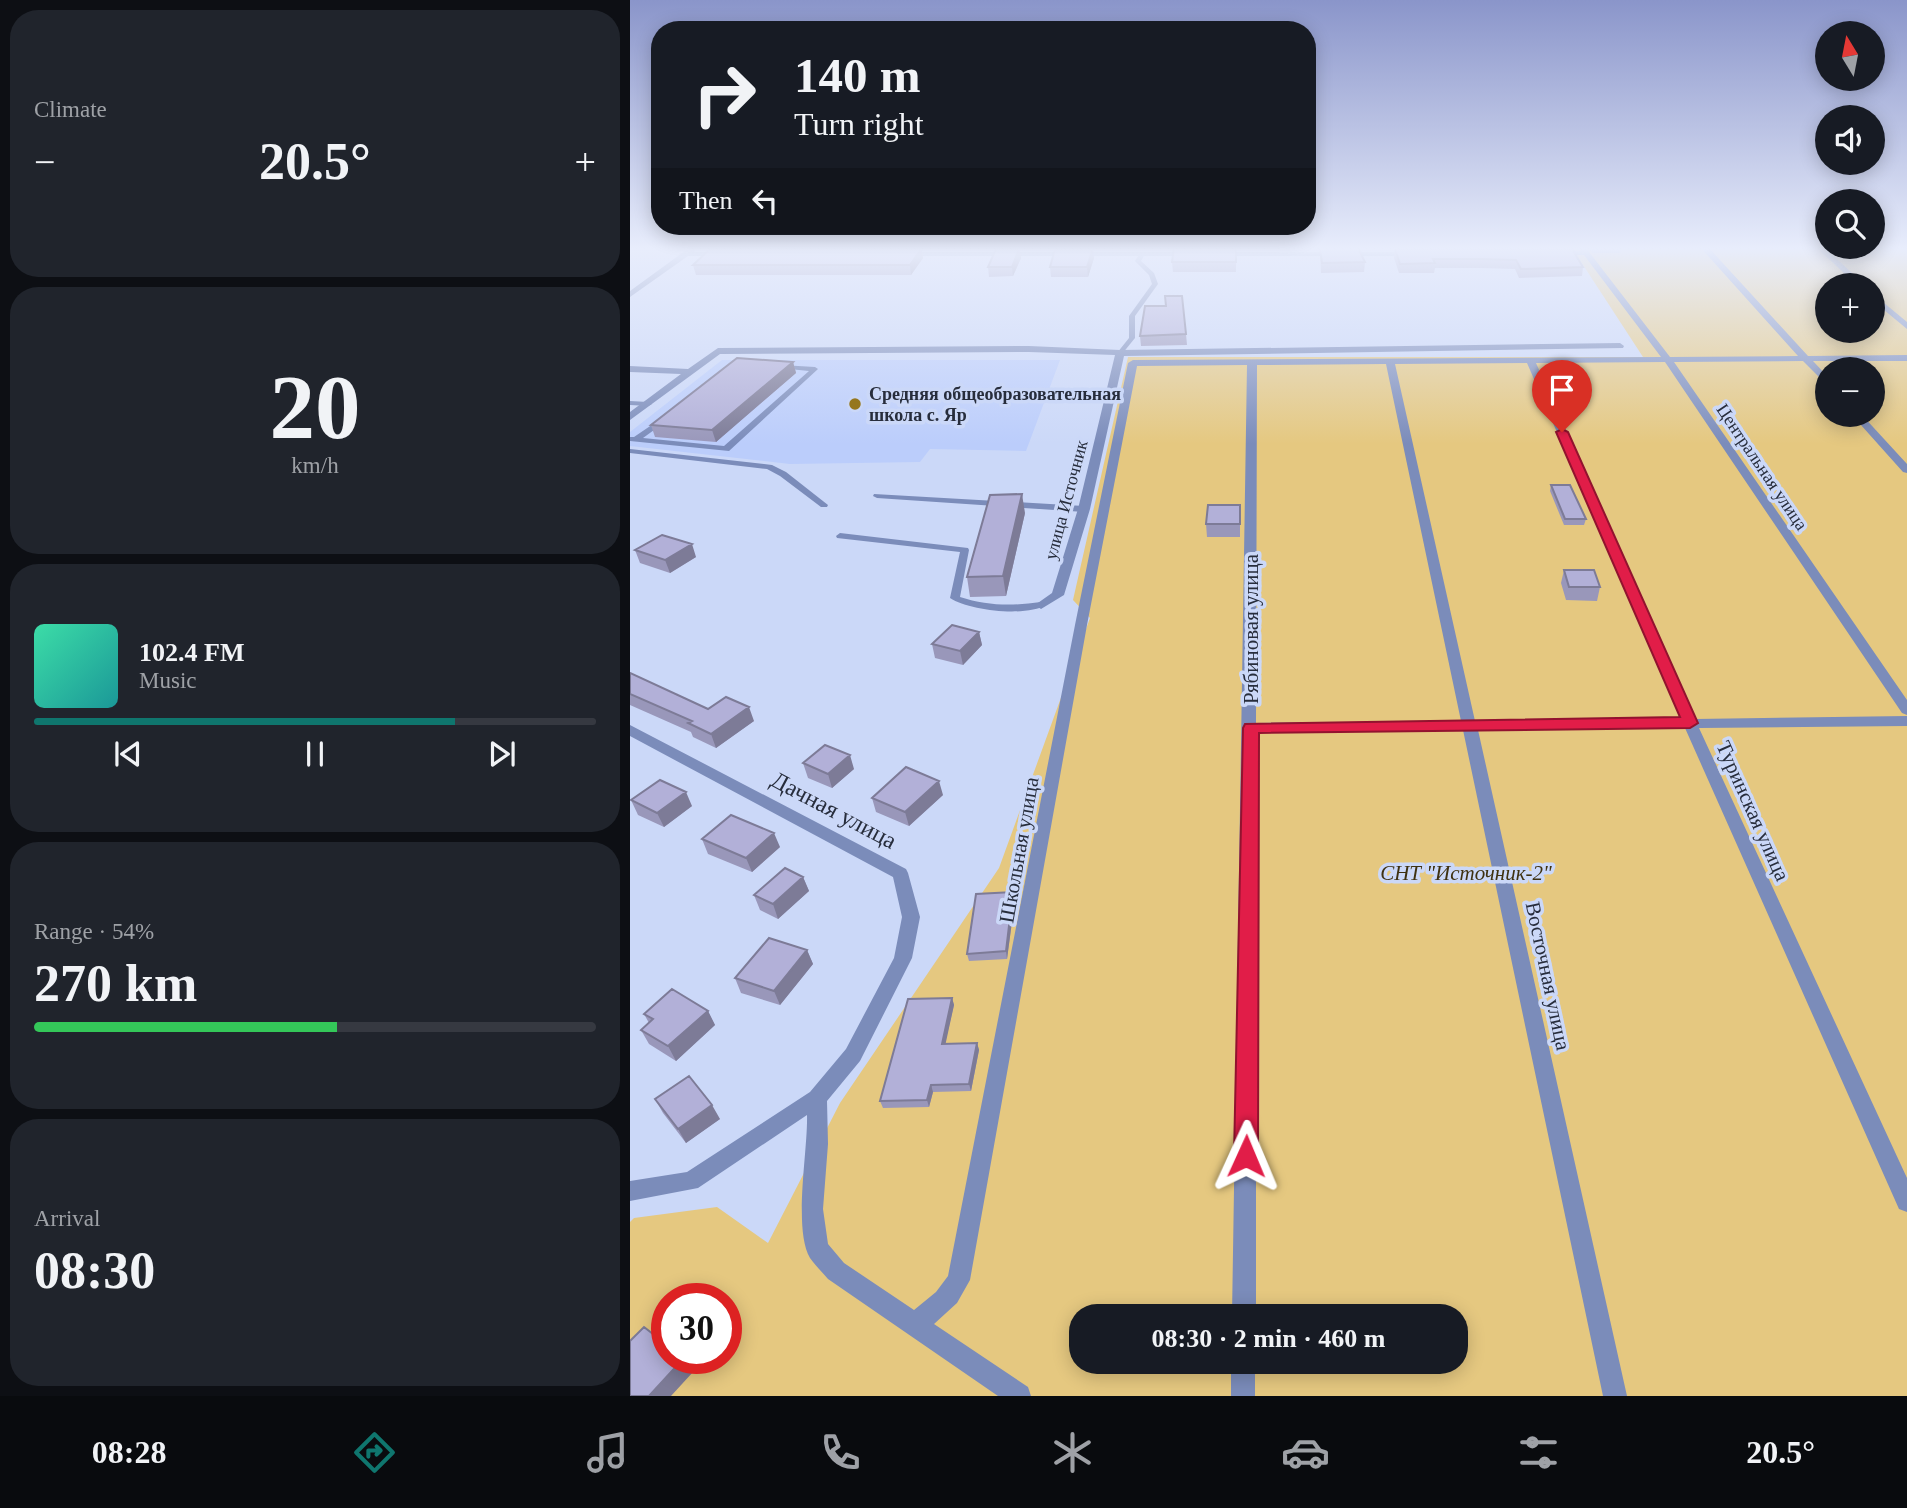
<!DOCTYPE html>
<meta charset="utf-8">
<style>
:root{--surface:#171b24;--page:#20242c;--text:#f1f3f6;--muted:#9ea1a6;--line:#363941;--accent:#0f766e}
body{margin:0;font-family:"Times New Roman",serif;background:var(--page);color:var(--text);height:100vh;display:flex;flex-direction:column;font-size:26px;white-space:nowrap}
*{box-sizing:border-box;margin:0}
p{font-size:23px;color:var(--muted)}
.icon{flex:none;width:38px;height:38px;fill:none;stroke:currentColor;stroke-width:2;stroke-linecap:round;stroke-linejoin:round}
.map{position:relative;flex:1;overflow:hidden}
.sheet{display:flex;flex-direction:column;gap:10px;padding:10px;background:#0d0f14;width:630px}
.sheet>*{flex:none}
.hud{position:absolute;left:21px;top:21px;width:665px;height:214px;border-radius:28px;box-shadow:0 4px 18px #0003;background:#171b24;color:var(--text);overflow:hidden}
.needle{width:46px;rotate:350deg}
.controls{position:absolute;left:1185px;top:21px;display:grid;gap:14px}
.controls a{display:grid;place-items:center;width:70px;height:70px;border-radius:50%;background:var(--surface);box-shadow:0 4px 18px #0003;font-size:35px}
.speed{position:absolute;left:21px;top:1283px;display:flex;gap:14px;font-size:35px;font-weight:700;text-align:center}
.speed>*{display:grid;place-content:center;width:91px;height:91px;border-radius:50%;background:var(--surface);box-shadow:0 4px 18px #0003;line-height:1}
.speed .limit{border:10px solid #d22;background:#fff;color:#111}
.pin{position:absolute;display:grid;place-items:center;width:60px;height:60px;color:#fff;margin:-72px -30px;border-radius:50% 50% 50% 0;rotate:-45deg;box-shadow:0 0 7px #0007}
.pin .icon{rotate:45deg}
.me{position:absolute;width:77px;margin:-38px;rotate:1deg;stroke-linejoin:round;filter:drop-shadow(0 0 5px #0008)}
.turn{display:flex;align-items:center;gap:24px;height:147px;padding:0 28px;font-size:32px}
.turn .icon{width:91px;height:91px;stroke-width:2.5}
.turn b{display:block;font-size:49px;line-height:60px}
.then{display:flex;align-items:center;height:66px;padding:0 28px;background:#0003;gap:14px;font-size:26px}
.big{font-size:52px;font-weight:700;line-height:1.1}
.sheet .tile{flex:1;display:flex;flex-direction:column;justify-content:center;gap:10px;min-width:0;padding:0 24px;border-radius:28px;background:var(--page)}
.sheet .dial{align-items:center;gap:0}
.dial b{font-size:91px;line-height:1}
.song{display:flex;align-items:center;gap:21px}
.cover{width:84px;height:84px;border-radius:10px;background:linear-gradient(135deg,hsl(160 70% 55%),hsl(180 70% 35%))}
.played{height:7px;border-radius:4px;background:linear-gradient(90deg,var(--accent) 75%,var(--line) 75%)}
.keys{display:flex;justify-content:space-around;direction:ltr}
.heat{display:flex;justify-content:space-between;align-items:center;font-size:38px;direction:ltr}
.charge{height:10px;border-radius:5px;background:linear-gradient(90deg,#34c759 54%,var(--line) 0)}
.trip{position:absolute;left:439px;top:1304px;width:399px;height:70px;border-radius:28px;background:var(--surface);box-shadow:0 4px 18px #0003;font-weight:700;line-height:70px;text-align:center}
.tab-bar{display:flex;height:112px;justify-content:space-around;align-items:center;background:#090b0e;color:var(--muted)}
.tab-bar .icon{width:49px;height:49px}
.tab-bar .active{color:var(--accent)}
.tab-bar b{font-size:32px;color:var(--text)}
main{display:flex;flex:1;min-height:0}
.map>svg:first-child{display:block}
</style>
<main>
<section class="sheet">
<div class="tile"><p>Climate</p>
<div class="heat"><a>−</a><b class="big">20.5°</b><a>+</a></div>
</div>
<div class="tile dial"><b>20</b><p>km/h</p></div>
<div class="tile">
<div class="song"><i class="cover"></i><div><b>102.4 FM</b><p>Music</p></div></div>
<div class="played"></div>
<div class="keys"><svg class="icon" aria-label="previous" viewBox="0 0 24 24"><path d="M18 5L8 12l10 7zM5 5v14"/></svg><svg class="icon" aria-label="pause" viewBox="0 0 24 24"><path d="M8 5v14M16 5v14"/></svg><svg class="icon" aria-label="next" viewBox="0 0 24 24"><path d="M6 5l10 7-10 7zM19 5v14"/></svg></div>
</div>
<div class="tile"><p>Range · 54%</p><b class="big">270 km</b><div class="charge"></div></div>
<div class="tile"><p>Arrival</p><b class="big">08:30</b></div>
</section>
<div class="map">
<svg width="1277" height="1396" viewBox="0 0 1277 1396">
<rect width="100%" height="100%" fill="#cbd8f8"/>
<path fill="#bbcdfb" d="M 92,360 L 430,360 L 396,451 L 300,449 L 290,462 L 160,464 L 0,446 L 0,432 Z"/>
<path fill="#e5c880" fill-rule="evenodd" d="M 942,248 L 1277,248 L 1277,1396 L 0,1396 L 0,1222 L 4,1218 L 87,1207 L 138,1243 L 210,1103 L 369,868 L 460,618 L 443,600 L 498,357 L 1013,357 ZM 1197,285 L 1242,285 L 1242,331 L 1197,331 ZM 1197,369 L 1242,369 L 1242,415 L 1197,415 ZM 37,1298 L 96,1298 L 96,1358 L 37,1358 ZM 452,1316 L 826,1316 L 826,1362 L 452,1362 Z"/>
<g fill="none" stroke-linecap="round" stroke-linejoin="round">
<path fill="#7b8cba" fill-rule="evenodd" d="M 510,253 L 515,254 L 511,261 L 524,273 L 528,284 L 505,316 L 505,338 L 492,354 L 490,355 L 487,353 L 499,338 L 499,316 L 522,284 L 519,275 L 505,261 Z
M 151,365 L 185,367 L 188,369 L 99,451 L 0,441 L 0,437 L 4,437 L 32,418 L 35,418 L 35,422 L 13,438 L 94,446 L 179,371 L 149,368 L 149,366 Z
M 0,401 L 18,402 L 22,404 L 18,406 L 0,405 Z
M 0,449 L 142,465 L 156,472 L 198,505 L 197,507 L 191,507 L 150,476 L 137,469 L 0,453 Z
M 244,494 L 454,506 L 458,509 L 454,512 L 247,498 L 243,496 Z
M 210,533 L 338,548 L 339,550 L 330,597 C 357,606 383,606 411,602 L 416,605 C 396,617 340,611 320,598 L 330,552 L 207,538 L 206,536 Z"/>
<path fill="#7b8cba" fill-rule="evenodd" d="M 59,248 L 66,248 L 64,252 L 93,252 L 97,254 L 93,256 L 58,256 L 0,297 L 0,291 Z
M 949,248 L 956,248 L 1040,357 L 1168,356 L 1071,248 L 1079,248 L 1178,356 L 1277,355 L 1277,361 L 1183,361 L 1197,376 L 1197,385 L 1173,361 L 1044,362 L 1277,700 L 1277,715 L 1272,713 L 1035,362 L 906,363 L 1065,719 L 1277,716 L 1277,726 L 1069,728 L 1277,1178 L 1277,1212 L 1269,1209 L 1055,728 L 848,730 L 997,1396 L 973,1396 L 833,730 L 626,733 L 626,1316 L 602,1316 L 617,365 L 507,366 L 457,625 L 340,1280 L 327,1303 L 304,1324 L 398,1387 L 401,1396 L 368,1396 L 198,1279 C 192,1272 185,1265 180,1258 C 163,1229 178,1151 177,1115 L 68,1188 L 0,1201 L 0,1181 L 57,1172 L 180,1092 L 216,1049 L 264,958 L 272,917 L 263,877 L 0,736 L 0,725 L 276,869 L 278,873 L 290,917 L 282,958 L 230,1061 L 197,1101 L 198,1144 L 193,1209 L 198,1244 L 214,1263 L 284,1310 L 306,1292 L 318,1276 L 445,625 L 498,363 L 503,360 L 1031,357 L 954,255 L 925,255 L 921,253 L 925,251 L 950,251 ZM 897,363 L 1051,719 L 845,721 L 765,364 ZM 756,364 L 831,721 L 626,723 L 627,365 Z
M 1187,248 L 1195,248 L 1235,285 L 1227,285 Z
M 274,252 L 562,252 L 566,254 L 562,256 L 271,256 L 270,254 Z
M 589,252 L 783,252 L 787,254 L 783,256 L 586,256 L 586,252 Z
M 1242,293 L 1277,322 L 1277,329 L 1242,300 Z
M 990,343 L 994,346 L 993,348 L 494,356 L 460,509 L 434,595 L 411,609 L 405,605 L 422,593 L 448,509 L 485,355 L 399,352 L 90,354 L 0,420 L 0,412 L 51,374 L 0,372 L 0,366 L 58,369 L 88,348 L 399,346 L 490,350 Z
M 1222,415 L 1232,415 L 1277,464 L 1277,473 L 1273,472 Z
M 601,1362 L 625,1362 L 625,1396 L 601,1396 Z"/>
</g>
<path fill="#9997ba" d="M 94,248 L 300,248 L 292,249 L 293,258 L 281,275 L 66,275 L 63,265 Z
M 395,248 L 389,249 L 391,258 L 383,276 L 359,277 L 358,267 L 366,249 Z
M 467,248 L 463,249 L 464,258 L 458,277 L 421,277 L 420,267 L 425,249 Z
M 606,248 L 606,272 L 543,272 L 542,262 Z
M 728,248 L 735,262 L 734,272 L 691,273 L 690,249 L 689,249 Z
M 959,248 L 991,248 L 990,253 L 963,253 Z
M 765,249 L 953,267 L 952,276 L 889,278 L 885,269 L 851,268 L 805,268 L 804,273 L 769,273 L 764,258 Z
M 536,306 L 556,334 L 557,345 L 511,346 L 510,336 Z
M 163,362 L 166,373 L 86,442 L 25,437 L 21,425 Z
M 921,485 L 956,519 L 954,525 L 934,525 L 920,491 Z
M 610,505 L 610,537 L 577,537 L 576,524 Z
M 395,513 L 376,596 L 340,597 L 337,577 Z
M 5,550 L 66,557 L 40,573 L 10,563 Z
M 934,570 L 970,587 L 967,601 L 936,600 L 931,583 Z
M 349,632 L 352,645 L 333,665 L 305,658 L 302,644 Z
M 0,673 L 78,709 L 124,721 L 86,748 L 63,737 L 61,732 L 0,705 Z
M 173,763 L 224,769 L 202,788 L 178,778 Z
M 313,795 L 279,826 L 246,812 L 242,798 Z
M 1,800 L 62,806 L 34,827 L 8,815 Z
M 72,839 L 150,847 L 122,872 L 78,854 Z
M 173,877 L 179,891 L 148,919 L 130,910 L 124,895 Z
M 383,892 L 385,899 L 377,959 L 339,961 L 337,954 Z
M 177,950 L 183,964 L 150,1005 L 111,993 L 105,978 Z
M 322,998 L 324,1005 L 315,1043 L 347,1043 L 349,1050 L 341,1091 L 303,1092 L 299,1107 L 253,1108 L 250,1101 Z
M 78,1011 L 85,1025 L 46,1061 L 19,1044 L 11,1030 L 19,1023 L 14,1014 Z
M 25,1099 L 90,1119 L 56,1143 L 33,1113 Z"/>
<path fill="#7d7b97" d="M 463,248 L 464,258 L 458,277 L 457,267 Z
M 291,249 L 293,258 L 281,275 L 280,265 Z
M 389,249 L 391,258 L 383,276 L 382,267 Z
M 163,362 L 166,373 L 86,442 L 82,430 Z
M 392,494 L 395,513 L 376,596 L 373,576 Z
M 62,544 L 66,557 L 40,573 L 35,560 Z
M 349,632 L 352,645 L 333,665 L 330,651 Z
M 119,707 L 124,721 L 86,748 L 81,734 Z
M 220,755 L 224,769 L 202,788 L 198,774 Z
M 309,781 L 313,795 L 279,826 L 275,812 Z
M 56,792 L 62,806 L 34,827 L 27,813 Z
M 144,833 L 150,847 L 122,872 L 116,858 Z
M 173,877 L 179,891 L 148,919 L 143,904 Z
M 383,892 L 385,899 L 377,959 L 376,951 Z
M 177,950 L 183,964 L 150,1005 L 144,991 Z
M 322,998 L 324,1005 L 314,1051 L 312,1044 Z
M 78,1011 L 85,1025 L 46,1061 L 38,1046 Z
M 347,1043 L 349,1050 L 341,1091 L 339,1084 Z
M 301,1085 L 303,1092 L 299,1107 L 297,1100 Z
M 82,1105 L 90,1119 L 56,1143 L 48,1129 Z
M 53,1359 L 63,1372 L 41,1396 L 19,1396 Z"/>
<path fill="#b2b0d8" stroke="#7d7b97" stroke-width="2" d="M 463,248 L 457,267 L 420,267 L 425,249 Z
M 544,248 L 606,248 L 606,262 L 542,262 Z
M 690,248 L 728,248 L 735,262 L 692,263 Z
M 80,249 L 291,249 L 280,265 L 63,265 Z
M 366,249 L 389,249 L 382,267 L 358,267 Z
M 765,249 L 942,249 L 953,267 L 891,269 L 886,260 L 852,259 L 803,259 L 805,263 L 770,264 Z
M 535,296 L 552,296 L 556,334 L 510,336 L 515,306 L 536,306 Z
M 107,358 L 163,362 L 82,430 L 21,425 Z
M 921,485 L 940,485 L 956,519 L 935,519 Z
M 392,494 L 373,576 L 337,577 L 360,495 Z
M 578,505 L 610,505 L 610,524 L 576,524 Z
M 32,535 L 62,544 L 35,560 L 5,550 Z
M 934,570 L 964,570 L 970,587 L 939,587 Z
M 322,625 L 349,632 L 330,651 L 302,644 Z
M 0,673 L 78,709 L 96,697 L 119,707 L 81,734 L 58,723 L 62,721 L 0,694 Z
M 195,745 L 220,755 L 198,774 L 173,763 Z
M 276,767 L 309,781 L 275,812 L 242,798 Z
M 30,780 L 56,792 L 27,813 L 1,800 Z
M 101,815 L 144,833 L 116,858 L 72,839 Z
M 155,868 L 173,877 L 143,904 L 124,895 Z
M 383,892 L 376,951 L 337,954 L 346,894 Z
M 139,938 L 177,950 L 144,991 L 105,978 Z
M 42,989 L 78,1011 L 38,1046 L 11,1030 L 23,1019 L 14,1014 Z
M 322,998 L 312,1044 L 347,1043 L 339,1084 L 301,1085 L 297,1100 L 250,1101 L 278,999 Z
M 59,1076 L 82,1105 L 48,1129 L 25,1099 Z
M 14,1327 L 37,1345 L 37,1358 L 53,1359 L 19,1396 L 0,1396 L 0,1341 Z"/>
<linearGradient id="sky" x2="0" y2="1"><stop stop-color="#8a95ca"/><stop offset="0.56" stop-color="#e8edfc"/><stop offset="1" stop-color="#e8edfc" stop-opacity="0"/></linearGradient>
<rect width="1277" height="444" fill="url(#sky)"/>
<path fill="#e11d48" stroke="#92132f" stroke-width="2" d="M 932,429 L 938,432 L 1068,723 L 1060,728 L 629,733 L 628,1156 L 624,1163 L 616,1167 L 607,1163 L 604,1156 L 613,728 L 615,724 L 1050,717 L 926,432 Z"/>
<circle fill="#95761e" stroke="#cbd8f8" stroke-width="2.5" cx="225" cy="404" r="7"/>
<g text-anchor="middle" stroke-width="7" stroke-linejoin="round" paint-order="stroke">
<g font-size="18" font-weight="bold" fill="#272d3c" stroke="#cbd8f8" text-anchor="start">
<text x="239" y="400">Средняя общеобразовательная<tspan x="239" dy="21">школа с. Яр</tspan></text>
</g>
<g font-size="18" fill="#272d3c" stroke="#cbd8f8">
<text transform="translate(1132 467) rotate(56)" y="6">Центральная улица</text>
<text transform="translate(436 500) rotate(-75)" y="6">улица Источник</text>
</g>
<g font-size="21" fill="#272d3c" stroke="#cbd8f8">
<text transform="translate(621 629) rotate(-90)" y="7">Рябиновая улица</text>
<text transform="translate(1123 811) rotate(66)" y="7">Туринская улица</text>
<text transform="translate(389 850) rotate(-80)" y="7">Школьная улица</text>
<text transform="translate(918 976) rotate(78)" y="7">Восточная улица</text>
</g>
<g font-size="21" font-style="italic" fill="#3e3110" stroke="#cbd8f8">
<text x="836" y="880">СНТ "Источник-2"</text>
</g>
<g font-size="24" fill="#272d3c" stroke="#cbd8f8">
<text transform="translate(204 810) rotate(28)" y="8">Дачная улица</text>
</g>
</g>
</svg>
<div class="controls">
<a><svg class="needle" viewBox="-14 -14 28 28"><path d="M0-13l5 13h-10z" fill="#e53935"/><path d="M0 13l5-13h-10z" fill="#9ea1a6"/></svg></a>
<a><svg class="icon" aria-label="sound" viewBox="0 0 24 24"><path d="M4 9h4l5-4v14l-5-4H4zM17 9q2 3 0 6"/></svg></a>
<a><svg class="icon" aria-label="search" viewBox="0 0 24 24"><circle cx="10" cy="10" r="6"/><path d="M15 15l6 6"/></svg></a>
<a>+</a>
<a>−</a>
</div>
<div class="speed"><div class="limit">30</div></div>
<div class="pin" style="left:932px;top:432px;background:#d93025"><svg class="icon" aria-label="arrive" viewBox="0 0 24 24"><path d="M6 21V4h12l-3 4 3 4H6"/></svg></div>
<svg class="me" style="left:616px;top:1156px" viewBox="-20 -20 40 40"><path d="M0-17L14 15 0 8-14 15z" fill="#e11d48" stroke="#fff" stroke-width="4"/></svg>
<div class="trip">08:30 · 2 min · 460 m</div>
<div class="hud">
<div class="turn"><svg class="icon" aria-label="right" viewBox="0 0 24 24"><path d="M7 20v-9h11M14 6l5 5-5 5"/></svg><div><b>140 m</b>Turn right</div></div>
<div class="then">Then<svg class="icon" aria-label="left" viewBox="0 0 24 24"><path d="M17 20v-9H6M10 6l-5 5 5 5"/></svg></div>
</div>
</div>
</main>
<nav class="tab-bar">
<b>08:28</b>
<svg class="icon active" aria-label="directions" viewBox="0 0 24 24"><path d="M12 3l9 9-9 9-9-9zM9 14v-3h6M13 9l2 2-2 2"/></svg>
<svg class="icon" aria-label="music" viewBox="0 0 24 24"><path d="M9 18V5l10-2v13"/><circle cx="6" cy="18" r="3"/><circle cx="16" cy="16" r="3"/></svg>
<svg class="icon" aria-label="phone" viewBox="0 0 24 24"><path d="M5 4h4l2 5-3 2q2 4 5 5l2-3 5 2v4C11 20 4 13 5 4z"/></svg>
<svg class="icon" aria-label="climate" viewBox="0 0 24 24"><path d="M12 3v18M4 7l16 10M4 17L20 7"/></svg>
<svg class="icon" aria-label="car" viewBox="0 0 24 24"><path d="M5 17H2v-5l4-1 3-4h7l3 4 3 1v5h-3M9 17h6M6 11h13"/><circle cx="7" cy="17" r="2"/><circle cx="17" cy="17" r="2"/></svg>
<svg class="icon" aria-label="filters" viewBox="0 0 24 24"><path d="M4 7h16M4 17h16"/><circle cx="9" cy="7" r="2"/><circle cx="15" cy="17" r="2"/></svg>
<b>20.5°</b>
</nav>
